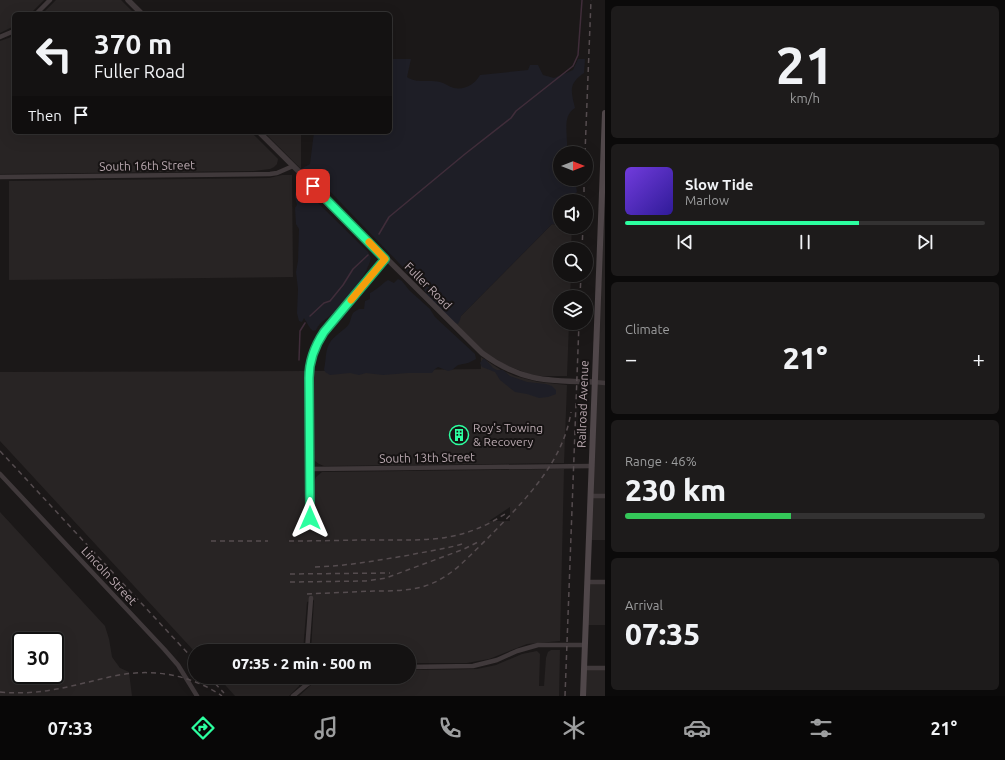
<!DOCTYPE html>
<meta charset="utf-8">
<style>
:root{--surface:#141212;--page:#1d1b1b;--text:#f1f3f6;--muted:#9d9e9f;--line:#333232;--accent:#2cffa0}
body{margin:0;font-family:Ubuntu,sans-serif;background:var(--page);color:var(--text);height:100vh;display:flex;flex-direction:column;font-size:15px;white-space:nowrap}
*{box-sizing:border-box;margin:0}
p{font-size:13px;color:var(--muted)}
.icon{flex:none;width:22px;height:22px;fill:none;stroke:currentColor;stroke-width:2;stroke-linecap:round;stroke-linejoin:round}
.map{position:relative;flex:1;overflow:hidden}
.drawer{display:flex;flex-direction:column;gap:6px;padding:6px;background:#0b0a0a;width:400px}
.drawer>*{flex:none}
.banner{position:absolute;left:12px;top:12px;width:380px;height:122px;border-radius:6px;box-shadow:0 4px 16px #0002,0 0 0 1px var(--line);background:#141212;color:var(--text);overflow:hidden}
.needle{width:26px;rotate:90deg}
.fabs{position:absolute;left:553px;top:146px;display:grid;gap:8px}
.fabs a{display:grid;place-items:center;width:40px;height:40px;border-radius:50%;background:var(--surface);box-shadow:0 4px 16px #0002,0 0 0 1px var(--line);font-size:20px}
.speed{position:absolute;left:12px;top:632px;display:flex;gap:8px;font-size:20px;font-weight:700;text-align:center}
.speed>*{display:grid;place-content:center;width:52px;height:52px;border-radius:50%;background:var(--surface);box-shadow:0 4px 16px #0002,0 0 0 1px var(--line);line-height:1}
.speed .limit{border:2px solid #111;border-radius:6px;background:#fff;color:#111}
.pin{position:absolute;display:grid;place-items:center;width:34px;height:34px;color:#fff;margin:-17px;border-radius:8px;box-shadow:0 2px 6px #0006}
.me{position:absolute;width:44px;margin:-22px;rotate:0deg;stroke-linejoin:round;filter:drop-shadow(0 0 3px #0008)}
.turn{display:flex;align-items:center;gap:14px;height:84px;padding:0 16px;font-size:18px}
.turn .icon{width:52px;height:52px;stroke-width:2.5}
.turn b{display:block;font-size:28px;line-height:34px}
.then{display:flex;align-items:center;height:38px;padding:0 16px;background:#0003;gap:8px;font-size:15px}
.big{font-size:30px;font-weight:800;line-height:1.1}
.drawer .card{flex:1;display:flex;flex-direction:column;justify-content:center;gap:6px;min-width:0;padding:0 14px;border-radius:6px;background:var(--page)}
.drawer .dial{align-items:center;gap:0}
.dial b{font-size:52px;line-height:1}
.song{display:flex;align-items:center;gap:12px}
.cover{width:48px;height:48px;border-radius:6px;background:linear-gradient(135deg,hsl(260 70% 55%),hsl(250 70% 35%))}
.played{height:4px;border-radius:2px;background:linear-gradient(90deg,var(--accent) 65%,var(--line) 65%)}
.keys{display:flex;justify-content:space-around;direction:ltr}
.heat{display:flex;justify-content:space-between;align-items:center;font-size:22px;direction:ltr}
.charge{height:6px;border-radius:3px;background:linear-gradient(90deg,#34c759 46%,var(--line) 0)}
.trip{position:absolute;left:188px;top:644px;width:228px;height:40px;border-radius:20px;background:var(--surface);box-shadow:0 4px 16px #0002,0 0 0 1px var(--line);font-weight:800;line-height:40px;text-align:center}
.dock{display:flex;height:64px;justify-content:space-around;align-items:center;background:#080707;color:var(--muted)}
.dock .icon{width:28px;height:28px}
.dock .active{color:var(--accent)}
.dock b{font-size:18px;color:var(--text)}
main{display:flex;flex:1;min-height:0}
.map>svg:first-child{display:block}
</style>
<main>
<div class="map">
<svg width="605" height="696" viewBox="0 0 605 696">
<rect width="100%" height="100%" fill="#1b1818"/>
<path fill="#282424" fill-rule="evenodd" d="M 0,0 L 44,0 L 30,14 L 14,14 L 14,26 L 0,33 Z
M 56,0 L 121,0 L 135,14 L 42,14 Z
M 14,36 L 14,132 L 251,132 L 278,159 L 277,164 L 274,167 L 270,169 L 254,171 L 0,174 L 0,41 Z
M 605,130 L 605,540 L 589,540 Z
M 264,132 L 301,132 L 301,169 Z
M 282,175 L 292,175 L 293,277 L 9,280 L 9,181 L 269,178 Z
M 552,224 L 560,225 L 560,227 L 572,227 L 571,249 L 560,249 L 560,275 L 571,275 L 570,297 L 560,297 L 560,323 L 569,323 L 567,376 L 542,376 L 532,375 L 505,365 L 480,349 L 454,323 Z
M 481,357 L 501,370 L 515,376 L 538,382 L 567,385 L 564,463 L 324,466 L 319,464 L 315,461 L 314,457 L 313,371 L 481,369 Z
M 306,371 L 307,523 L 314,522 L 314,483 L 316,477 L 322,472 L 564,469 L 560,641 L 527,644 L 489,659 L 467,663 L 409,663 L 409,651 L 311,651 L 314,600 L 307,602 L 303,651 L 195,651 L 195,652 L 0,441 L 0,372 ZM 510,507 L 510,521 L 489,521 Z
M 0,512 L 105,626 L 109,639 L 112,657 L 120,668 L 129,672 L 132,696 L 0,696 ZM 21,641 L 55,641 L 55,675 L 21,675 Z
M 587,582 L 605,582 L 605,625 L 586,625 Z
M 551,650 L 560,650 L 559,696 L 299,696 L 311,685 L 326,677 L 409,677 L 409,670 L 477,669 L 496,665 L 522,654 L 537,651 L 540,654 L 539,686 L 544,686 L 546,658 L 548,652 Z
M 584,668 L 605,668 L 605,696 L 583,696 Z
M 218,677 L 301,677 L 299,686 L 289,696 L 235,696 Z"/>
<path fill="#1e1e26" d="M 390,59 L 411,59 L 407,77 C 417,84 428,79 440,82 C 445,83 449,87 454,88 C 465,90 475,84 480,75 L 528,70 L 530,65 L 538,65 L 543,75 L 554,78 L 573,70 L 578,59 L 585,59 L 584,73 C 568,84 571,91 575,108 C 560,117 570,138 566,153 L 560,153 L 560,179 L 575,179 L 577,192 L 571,197 L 569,201 L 560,201 L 560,225 L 552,224 L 461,316 L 460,320 L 458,324 L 452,322 L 428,298 L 424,289 L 316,177 L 310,178 L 301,169 L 310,164 L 314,132 L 390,132 L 390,83 L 392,74 L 390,72 Z
M 300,185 L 303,186 C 303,193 307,196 309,202 L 310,199 L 317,202 L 368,252 L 371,258 C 366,278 346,300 332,314 C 325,321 321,320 316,330 L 313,331 L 310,328 L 304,318 L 302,322 L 299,321 L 297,313 L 298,289 L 296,272 L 298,261 L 299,229 L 296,224 L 295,208 L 297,205 L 295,198 L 295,193 Z
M 398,279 L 402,281 L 409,290 L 430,309 L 435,317 L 475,354 L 476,359 L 468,363 L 458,365 L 452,370 L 448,371 L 438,367 L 435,369 L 432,373 L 408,373 L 383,375 L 366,373 L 359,375 L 350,373 L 330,375 L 325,372 L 324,369 C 326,361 325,352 329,344 C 333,336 345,330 349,324 C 351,320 351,315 354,312 L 359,309 L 364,309 L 365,301 L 370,299 L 370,293 C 375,291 383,283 388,280 L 394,283 Z
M 483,359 L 485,359 L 493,368 L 497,370 L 503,370 L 510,376 L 527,382 L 546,384 L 552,386 L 556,390 L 556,394 L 548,397 L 539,398 L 527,394 L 515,392 L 500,380 L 495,372 L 482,367 L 480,363 Z"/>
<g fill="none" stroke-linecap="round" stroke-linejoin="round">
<path stroke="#402d3a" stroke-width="1.5" d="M 379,234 L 389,217 L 465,154 L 511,118 L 516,111 L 573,66 L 578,55 L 582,0
M 310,316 L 324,303 L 330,301 L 343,285 L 353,269 L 368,255
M 299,360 L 300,331 L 305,323"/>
<path stroke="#40393b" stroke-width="4.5" d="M 36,14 L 50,0
M 0,37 L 14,31
M 0,177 L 270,174 L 277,173 L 293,166
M 594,382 L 605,383
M 310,469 L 592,466
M 0,474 L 164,649 L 178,665 L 197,696
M 591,496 L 605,496
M 310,518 L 309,378 C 309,361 314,347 324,332 L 385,259
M 587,582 L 605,582
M 307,651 L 311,598
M 409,667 L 473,666 L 497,660 L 517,651 L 538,645 L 585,645
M 584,668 L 605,668
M 305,686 L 305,677
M 293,696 L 305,686 L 318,677"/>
<path stroke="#40393b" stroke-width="5.5" d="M 128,0 L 142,14
M 259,132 L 482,353 C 521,382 548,381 594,382"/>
<path stroke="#50474a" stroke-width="6" d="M 583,696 L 605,113"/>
<path stroke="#554c4f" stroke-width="1.5" stroke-dasharray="5 4" stroke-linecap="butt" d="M 585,153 L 591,0
M 584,201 L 584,179
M 582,249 L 583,227
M 580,297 L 581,275
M 0,451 L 195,661
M 211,541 L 268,541
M 289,541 C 318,541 347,540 375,540 C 428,540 462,543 508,512
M 315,567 C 348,566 379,560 410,555 C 428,551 447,549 465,543
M 290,574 L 390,573
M 290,582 L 366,581 L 386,578 L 464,549 L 480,541
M 307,594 C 329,593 352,592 374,591 C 391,591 409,591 425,586 C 451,578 468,557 487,539 C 522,503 563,464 571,412
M 209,677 L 224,693
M 0,692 C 43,696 73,685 114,676 C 151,668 190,674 222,696
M 565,696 L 579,323"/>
</g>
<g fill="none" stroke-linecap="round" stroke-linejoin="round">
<g stroke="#1da668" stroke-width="10">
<path id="route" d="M 310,518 L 309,378 C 309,361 314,347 324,332 L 385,259 L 313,186"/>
</g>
<use href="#route" stroke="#2cffa0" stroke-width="7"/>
<path stroke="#f59e0b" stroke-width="7" d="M 351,300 L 385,259 L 369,242"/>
</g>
<defs>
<g id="building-ring" transform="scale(1)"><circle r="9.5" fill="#161313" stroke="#2cffa0" stroke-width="1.5"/><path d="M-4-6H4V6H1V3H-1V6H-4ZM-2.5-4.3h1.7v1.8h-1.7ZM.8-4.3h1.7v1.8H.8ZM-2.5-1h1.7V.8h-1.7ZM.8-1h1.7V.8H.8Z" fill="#2cffa0"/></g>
</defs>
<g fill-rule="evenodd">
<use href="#building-ring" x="459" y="435"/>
</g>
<g text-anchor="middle" stroke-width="4" stroke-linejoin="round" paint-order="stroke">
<g font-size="12" fill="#bbaab1" stroke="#161313">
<text transform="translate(147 166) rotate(-1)" y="4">South 16th Street</text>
<text transform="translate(428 286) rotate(45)" y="4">Fuller Road</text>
<text transform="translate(583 404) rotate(-88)" y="4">Railroad Avenue</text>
<text transform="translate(427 458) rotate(-1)" y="4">South 13th Street</text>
<text transform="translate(109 576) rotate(47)" y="4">Lincoln Street</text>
</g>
<g font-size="12" fill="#bbaab1" stroke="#161313" text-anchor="start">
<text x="473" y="432">Roy's Towing<tspan x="473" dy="14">&amp; Recovery</tspan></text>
</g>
</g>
</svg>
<div class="fabs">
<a><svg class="needle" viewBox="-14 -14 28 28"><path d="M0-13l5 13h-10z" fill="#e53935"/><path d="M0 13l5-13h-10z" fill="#9d9e9f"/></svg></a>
<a><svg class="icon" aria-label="sound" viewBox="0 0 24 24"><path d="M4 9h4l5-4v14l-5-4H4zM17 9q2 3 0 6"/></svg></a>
<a><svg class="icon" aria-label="search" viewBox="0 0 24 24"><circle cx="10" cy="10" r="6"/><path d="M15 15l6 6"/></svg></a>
<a><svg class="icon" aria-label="layers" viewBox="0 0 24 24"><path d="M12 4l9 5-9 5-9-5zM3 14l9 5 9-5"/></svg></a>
</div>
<div class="speed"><div class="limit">30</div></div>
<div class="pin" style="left:313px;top:186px;background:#d93025"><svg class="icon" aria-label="arrive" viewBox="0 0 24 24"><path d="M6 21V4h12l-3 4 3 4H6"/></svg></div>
<svg class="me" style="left:310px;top:518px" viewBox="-20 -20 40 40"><path d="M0-17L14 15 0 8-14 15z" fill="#2cffa0" stroke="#fff" stroke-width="4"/></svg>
<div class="trip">07:35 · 2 min · 500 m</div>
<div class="banner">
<div class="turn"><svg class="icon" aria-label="left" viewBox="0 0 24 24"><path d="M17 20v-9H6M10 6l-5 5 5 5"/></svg><div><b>370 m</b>Fuller Road</div></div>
<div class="then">Then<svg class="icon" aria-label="arrive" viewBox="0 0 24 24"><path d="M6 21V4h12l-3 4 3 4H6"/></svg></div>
</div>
</div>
<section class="drawer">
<div class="card dial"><b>21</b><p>km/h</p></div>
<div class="card">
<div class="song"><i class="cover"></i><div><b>Slow Tide</b><p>Marlow</p></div></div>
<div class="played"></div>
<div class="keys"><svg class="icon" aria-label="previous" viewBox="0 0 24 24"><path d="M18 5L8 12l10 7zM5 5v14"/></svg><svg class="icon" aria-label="pause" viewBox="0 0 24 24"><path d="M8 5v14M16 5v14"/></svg><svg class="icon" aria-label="next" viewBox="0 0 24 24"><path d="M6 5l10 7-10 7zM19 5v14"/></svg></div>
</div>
<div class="card"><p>Climate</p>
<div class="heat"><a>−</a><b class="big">21°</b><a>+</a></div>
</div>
<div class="card"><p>Range · 46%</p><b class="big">230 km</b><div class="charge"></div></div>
<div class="card"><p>Arrival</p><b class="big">07:35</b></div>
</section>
</main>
<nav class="dock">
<b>07:33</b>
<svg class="icon active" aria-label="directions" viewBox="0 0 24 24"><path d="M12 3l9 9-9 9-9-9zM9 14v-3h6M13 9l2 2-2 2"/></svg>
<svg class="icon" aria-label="music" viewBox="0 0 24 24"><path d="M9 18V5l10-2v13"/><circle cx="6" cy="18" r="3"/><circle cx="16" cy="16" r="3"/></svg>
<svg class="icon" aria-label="phone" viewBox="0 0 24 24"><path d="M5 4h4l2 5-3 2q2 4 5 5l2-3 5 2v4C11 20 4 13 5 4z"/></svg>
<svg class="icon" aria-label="climate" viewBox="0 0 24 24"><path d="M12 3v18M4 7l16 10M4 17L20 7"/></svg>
<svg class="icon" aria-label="car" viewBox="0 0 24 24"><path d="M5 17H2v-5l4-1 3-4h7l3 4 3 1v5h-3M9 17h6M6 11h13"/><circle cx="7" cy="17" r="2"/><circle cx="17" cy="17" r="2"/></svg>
<svg class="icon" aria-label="filters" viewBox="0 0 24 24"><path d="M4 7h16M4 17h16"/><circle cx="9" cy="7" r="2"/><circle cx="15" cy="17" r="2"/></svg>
<b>21°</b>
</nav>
